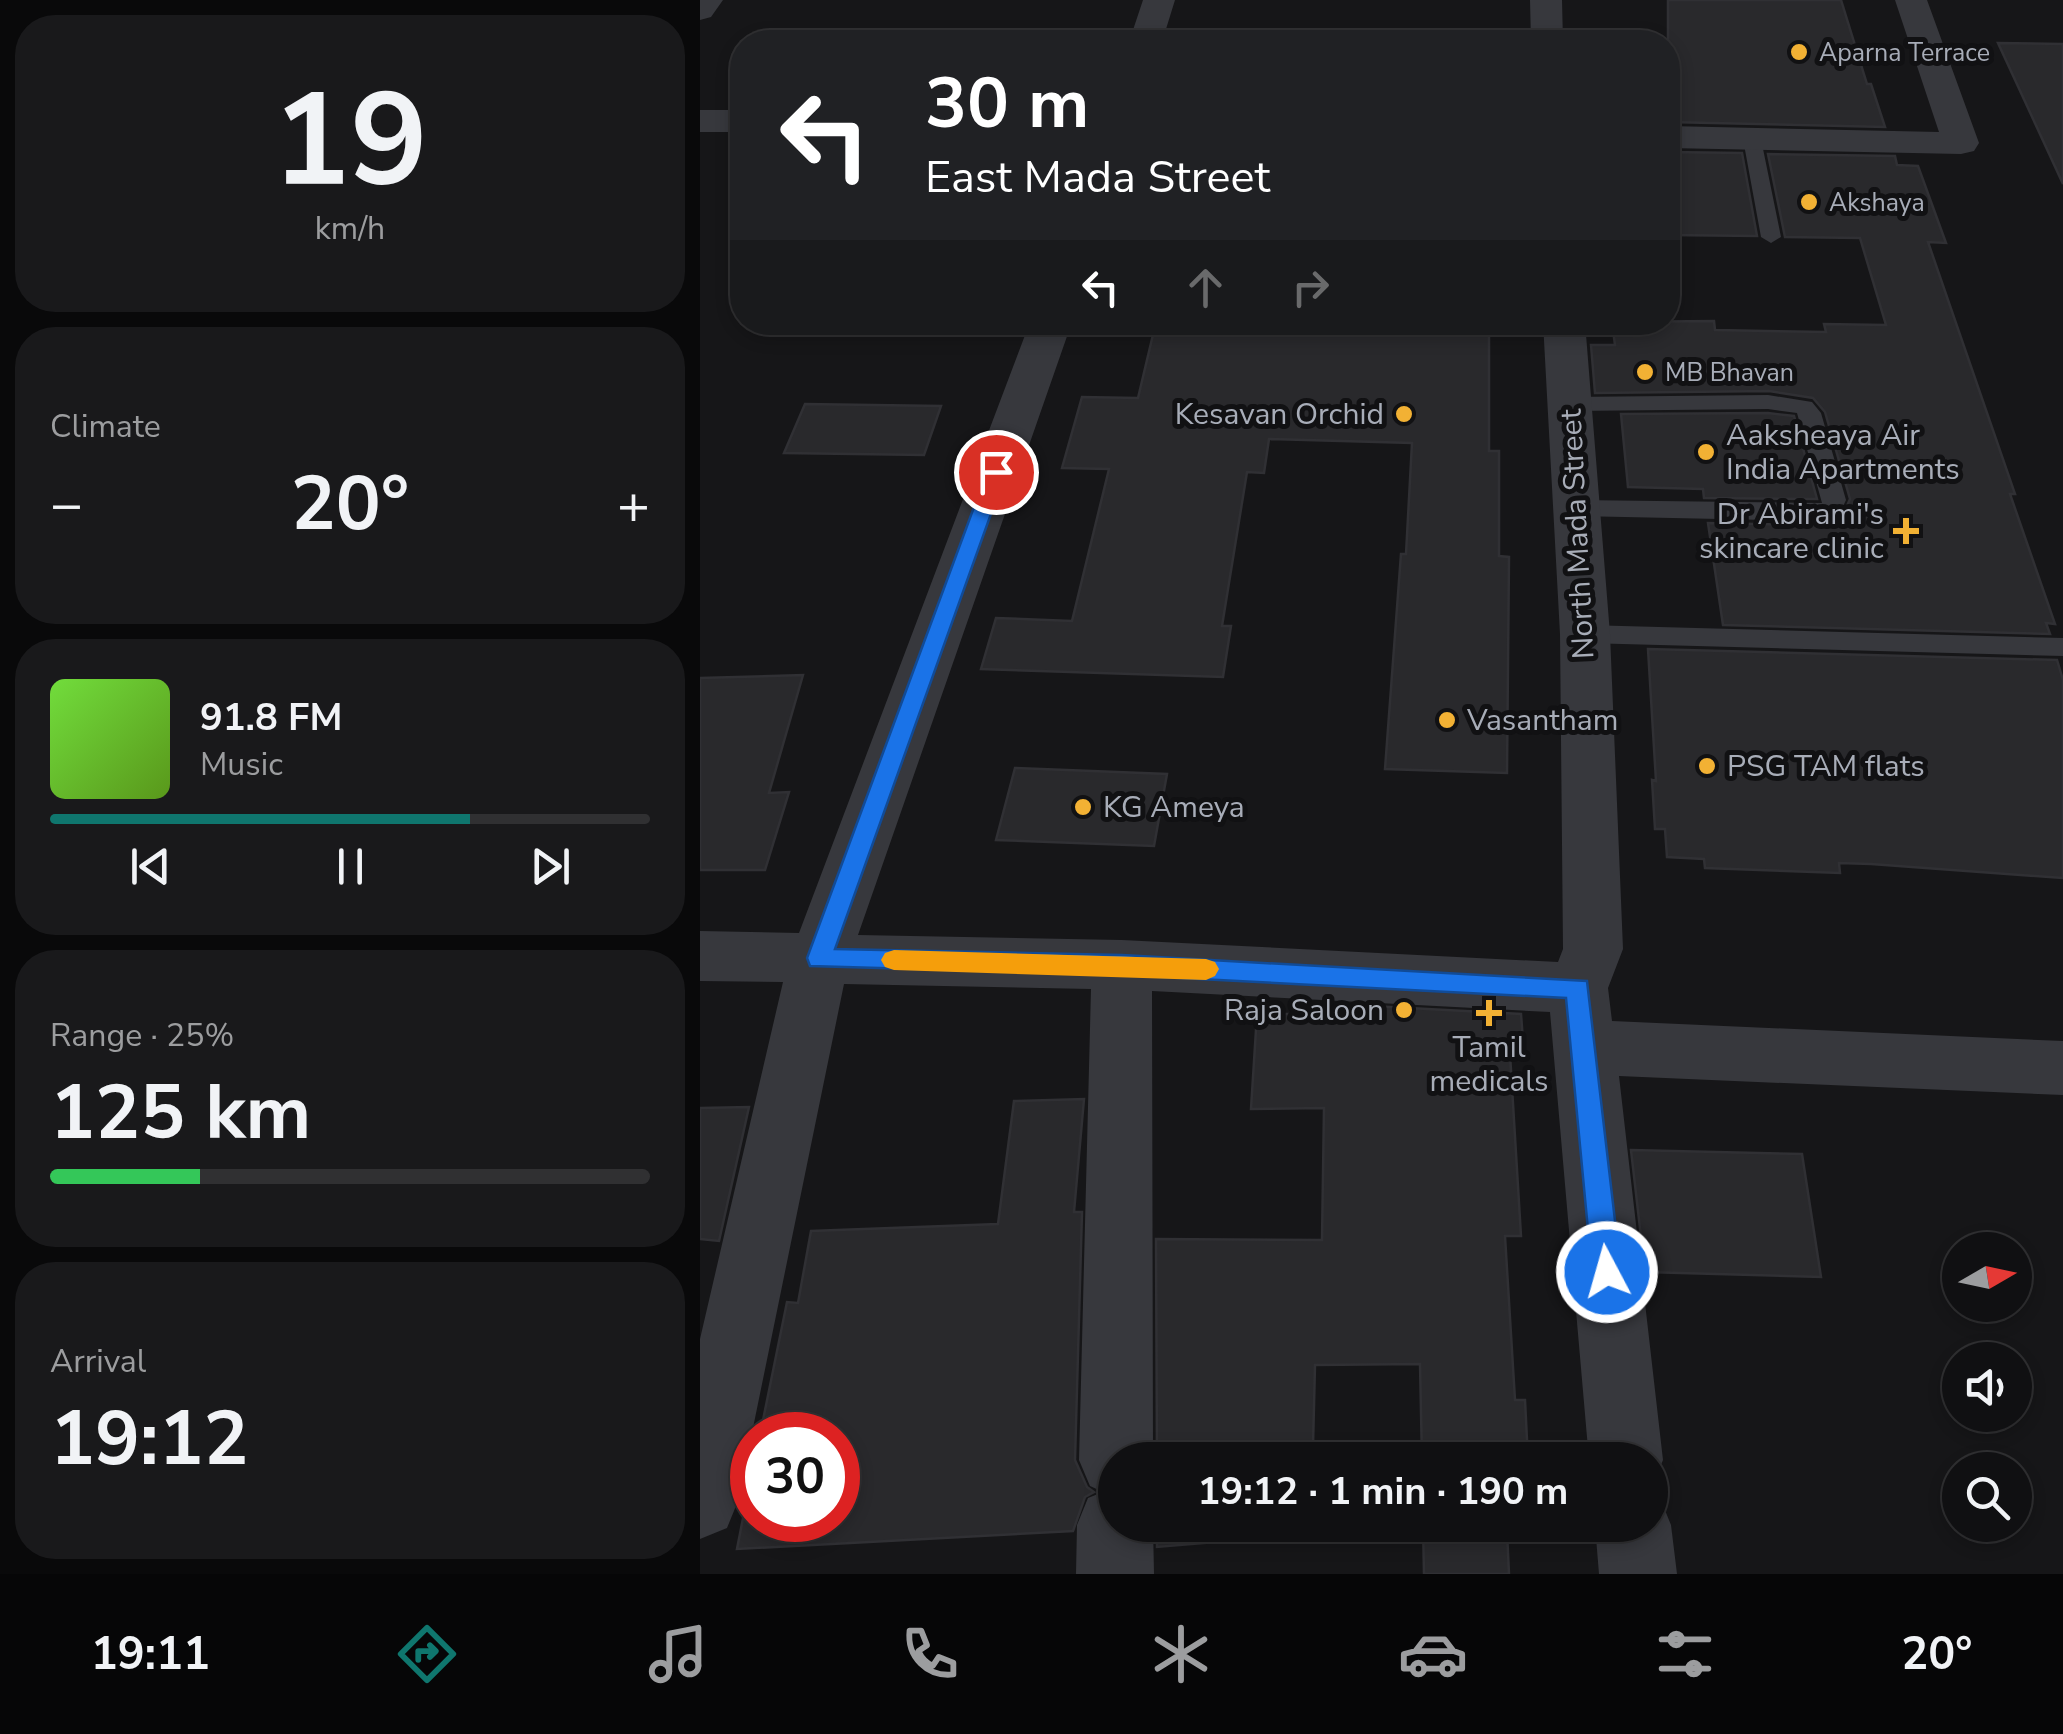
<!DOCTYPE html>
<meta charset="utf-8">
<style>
:root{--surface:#101012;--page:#19191b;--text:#f1f3f6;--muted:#9c9d9f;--line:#303032;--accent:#0f766e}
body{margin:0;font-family:"Nunito Sans",sans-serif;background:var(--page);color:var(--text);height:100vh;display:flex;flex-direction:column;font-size:38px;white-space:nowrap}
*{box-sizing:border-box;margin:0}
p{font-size:32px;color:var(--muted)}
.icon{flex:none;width:55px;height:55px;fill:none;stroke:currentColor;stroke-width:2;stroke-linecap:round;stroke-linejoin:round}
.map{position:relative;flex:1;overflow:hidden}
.panel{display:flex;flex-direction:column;gap:15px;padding:15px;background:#09090a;width:700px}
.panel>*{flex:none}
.guide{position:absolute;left:30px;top:30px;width:950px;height:305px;border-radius:40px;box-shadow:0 5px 15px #0003,0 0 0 2px var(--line);background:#202124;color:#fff;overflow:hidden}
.needle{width:65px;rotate:81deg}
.controls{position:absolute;left:1242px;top:1232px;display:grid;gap:20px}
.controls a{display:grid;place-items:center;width:90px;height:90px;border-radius:50%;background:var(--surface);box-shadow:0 5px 15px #0003,0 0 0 2px var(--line);font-size:50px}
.speed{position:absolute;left:30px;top:1412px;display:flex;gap:20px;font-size:50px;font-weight:700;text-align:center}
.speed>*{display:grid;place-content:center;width:130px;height:130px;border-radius:50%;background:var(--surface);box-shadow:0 5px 15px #0003,0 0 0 2px var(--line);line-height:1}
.speed .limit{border:15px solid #d22;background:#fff;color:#111}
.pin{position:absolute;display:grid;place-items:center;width:85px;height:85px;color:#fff;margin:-42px;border:5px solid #fff;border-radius:50%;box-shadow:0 2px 10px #0007}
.me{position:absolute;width:110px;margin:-55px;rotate:354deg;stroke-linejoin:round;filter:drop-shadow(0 0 8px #0008)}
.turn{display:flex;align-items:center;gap:35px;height:210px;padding:0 30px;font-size:45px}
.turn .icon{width:130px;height:130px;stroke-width:2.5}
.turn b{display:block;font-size:70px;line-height:85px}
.lanes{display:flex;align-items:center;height:95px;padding:0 30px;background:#0003;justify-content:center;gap:50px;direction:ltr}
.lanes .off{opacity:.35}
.big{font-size:75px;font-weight:700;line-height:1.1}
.panel .widget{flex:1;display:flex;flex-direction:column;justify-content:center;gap:15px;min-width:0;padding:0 35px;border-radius:40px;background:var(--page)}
.panel .dial{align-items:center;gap:0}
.dial b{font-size:130px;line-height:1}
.song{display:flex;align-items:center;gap:30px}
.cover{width:120px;height:120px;border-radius:15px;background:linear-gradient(135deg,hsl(100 70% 55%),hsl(90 70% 35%))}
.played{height:10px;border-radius:5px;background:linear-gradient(90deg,var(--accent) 70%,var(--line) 70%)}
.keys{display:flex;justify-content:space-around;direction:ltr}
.heat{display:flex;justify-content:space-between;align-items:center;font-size:55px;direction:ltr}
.charge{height:15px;border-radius:8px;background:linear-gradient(90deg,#34c759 25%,var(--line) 0)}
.trip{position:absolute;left:398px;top:1442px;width:570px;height:100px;border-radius:50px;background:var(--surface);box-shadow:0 5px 15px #0003,0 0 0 2px var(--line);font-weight:700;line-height:100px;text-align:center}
.menu{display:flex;height:160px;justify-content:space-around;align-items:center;background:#060607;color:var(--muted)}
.menu .icon{width:70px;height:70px}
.menu .current{color:var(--accent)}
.menu b{font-size:45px;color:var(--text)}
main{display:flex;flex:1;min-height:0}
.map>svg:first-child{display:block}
</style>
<main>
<section class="panel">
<div class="widget dial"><b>19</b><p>km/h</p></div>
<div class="widget"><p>Climate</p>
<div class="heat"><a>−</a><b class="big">20°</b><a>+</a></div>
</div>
<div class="widget">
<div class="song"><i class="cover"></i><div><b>91.8 FM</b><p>Music</p></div></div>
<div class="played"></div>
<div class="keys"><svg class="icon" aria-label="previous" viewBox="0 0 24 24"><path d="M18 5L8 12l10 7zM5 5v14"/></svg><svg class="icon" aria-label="pause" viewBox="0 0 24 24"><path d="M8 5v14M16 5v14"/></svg><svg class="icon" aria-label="next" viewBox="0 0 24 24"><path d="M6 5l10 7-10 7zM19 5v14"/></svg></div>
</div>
<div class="widget"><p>Range · 25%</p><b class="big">125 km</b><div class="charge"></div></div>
<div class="widget"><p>Arrival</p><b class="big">19:12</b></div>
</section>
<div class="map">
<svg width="1363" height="1574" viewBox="0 0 1363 1574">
<rect width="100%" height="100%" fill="#161618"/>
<path fill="#29292c" stroke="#303034" stroke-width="2.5" d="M 968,0 L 1141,0 L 1167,84 L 1171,84 L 1185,127 L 968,122 Z
M 1298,43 L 1363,44 L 1363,184 Z
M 968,152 L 1042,153 L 1057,236 L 968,235 Z
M 1068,154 L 1195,156 L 1197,165 L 1218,166 L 1246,243 L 1228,242 L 1315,494 L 1310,494 L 1355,624 L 1346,623 L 1350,634 L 1023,625 L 1008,523 L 1111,525 L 1143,515 L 1150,499 L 1125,412 L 1113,398 L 1069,391 L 895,393 L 891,345 L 915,345 L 912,322 L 1014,321 L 1015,330 L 1126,332 L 1124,324 L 1186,325 L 1160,238 L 1085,237 Z
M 456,322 L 789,322 L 789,451 L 799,451 L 799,556 L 809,557 L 807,773 L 685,769 L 701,554 L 706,554 L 712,443 L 569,439 L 564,473 L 547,472 L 522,626 L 531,626 L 523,677 L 281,669 L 296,618 L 372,621 L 409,469 L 362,468 L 382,397 L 438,398 Z
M 105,404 L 241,406 L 224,455 L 84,453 Z
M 1068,413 L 1094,416 L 1117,499 L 1004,498 L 1003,489 L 928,487 L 921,414 Z
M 948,649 L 1357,660 L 1363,680 L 1363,878 L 1171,864 L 1139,863 L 1140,873 L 1005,868 L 1004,859 L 967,857 L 965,829 L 955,829 L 952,780 L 956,781 Z
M 103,675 L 69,793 L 89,792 L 65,870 L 0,870 L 0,678 Z
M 315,768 L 467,774 L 454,846 L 296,840 Z
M 671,1006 L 821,1014 L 824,1054 L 810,1054 L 821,1236 L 805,1236 L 815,1400 L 825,1400 L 828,1460 L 722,1460 L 720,1364 L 615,1365 L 613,1446 L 547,1446 L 547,1460 L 457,1460 L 456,1239 L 622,1240 L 624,1108 L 551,1109 L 557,1014 L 671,1014 Z
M 384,1099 L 374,1212 L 382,1212 L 375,1460 L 387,1487 L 394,1492 L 385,1497 L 373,1531 L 37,1549 L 52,1472 L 52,1520 L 138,1520 L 138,1435 L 60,1435 L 87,1302 L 98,1303 L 111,1231 L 298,1224 L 314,1101 Z
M 49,1107 L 19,1241 L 0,1239 L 0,1108 Z
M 931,1150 L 1102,1154 L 1121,1277 L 945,1272 Z
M 457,1525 L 550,1525 L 550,1539 L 457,1547 Z
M 723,1525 L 831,1525 L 831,1531 L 807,1531 L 809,1574 L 724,1574 Z"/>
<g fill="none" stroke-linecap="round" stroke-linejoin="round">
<path fill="#37383d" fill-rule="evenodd" d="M 1052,134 L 1061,139 L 1081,237 L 1071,243 L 1061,237 L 1043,139 Z
M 1068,395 L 1112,402 L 1121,413 L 1146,500 L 1140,513 L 1111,521 L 876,516 L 864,508 L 876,500 L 1122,503 L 1097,413 L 1068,409 L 870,411 L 859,404 L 870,397 Z
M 885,625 L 1363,638 L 1363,656 L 885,643 L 872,634 Z"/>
<path fill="#37383d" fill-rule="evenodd" d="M 0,0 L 23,0 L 11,17 L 0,20 Z
M 443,0 L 475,0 L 462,42 L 429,42 Z
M 830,0 L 862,0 L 863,42 L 831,42 Z
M 1195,0 L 1227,0 L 1279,143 L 1274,151 L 1261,154 L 968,148 L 968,126 L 1239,132 Z
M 0,110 L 42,110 L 42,132 L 0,132 Z
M 330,322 L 372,322 L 158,935 L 422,940 L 858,962 L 863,949 L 860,634 L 843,322 L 885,322 L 910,634 L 923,949 L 908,988 L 912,1021 L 1363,1041 L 1363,1095 L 919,1076 L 963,1460 L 952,1486 L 950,1460 L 889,1460 L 850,1012 L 452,991 L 453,1460 L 415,1460 L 415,1525 L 453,1525 L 454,1574 L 376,1574 L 377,1525 L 388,1498 L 403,1492 L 390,1486 L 379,1460 L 391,989 L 144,984 L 38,1501 L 27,1528 L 0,1539 L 0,1339 L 83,982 L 0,981 L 0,931 L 99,933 Z
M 950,1494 L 960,1498 L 971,1525 L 977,1574 L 899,1574 L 895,1525 L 950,1525 Z"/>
</g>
<path fill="#1a73e8" stroke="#114b97" stroke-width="2.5" d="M 296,466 L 306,472 L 135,949 L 422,955 L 887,981 L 921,1272 L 917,1282 L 907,1286 L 897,1282 L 892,1272 L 866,998 L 422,975 L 110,966 L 107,958 L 287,472 Z"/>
<path fill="#f59e0b" d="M 194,950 L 506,959 L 515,962 L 519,969 L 515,976 L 506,980 L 194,970 L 185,967 L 181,960 L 185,953 Z"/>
<g fill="#f2b134" stroke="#111113" stroke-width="4">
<circle cx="1099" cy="52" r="10"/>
<circle cx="1109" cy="202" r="10"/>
<circle cx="945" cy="372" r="10"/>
<circle cx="704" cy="414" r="10"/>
<circle cx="1006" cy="452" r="10"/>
<path d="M1201 516h10v10h10v10h-10v10h-10v-10h-10v-10h10z"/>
<circle cx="747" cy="720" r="10"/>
<circle cx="1007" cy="766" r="10"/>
<circle cx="383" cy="807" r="10"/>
<circle cx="704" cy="1010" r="10"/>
<path d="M784 998h10v10h10v10h-10v10h-10v-10h-10v-10h10z"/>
</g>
<g text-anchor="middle" stroke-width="10" stroke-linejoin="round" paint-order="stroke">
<g font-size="25" fill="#a8adb8" stroke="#111113" text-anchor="start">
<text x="1119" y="61">Aparna Terrace</text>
<text x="1129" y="211">Akshaya</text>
<text x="965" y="381">MB Bhavan</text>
</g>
<g font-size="30" fill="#a8adb8" stroke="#111113" text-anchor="start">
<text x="684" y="424" text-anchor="end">Kesavan Orchid</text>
<text x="1026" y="445">Aaksheaya Air<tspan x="1026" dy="34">India Apartments</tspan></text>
<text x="1184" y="524" text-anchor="end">Dr Abirami's<tspan x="1184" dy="34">skincare clinic</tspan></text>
<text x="767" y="730">Vasantham</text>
<text x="1027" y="776">PSG TAM flats</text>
<text x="403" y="817">KG Ameya</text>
<text x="684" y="1020" text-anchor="end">Raja Saloon</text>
<text x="789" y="1057" text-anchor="middle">Tamil<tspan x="789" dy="34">medicals</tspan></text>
</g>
<g font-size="30" fill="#a8adb8" stroke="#111113">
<text transform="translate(877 534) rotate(-93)" y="10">North Mada Street</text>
</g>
</g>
</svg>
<div class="controls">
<a><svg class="needle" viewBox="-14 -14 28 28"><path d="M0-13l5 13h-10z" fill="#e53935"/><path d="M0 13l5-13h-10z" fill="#9c9d9f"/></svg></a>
<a><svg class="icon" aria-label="sound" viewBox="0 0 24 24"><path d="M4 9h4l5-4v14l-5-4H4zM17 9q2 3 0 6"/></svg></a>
<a><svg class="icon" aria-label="search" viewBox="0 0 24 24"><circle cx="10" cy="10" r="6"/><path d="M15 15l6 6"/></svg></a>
</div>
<div class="speed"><div class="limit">30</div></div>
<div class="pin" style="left:296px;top:472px;background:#d93025"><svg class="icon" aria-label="arrive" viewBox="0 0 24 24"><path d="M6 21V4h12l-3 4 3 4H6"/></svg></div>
<svg class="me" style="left:907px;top:1272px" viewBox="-20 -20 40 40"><circle r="17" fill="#1a73e8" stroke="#fff" stroke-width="3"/><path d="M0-11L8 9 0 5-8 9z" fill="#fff"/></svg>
<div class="trip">19:12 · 1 min · 190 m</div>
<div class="guide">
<div class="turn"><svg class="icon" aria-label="left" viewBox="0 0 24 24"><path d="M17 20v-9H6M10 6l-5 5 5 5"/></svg><div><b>30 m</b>East Mada Street</div></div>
<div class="lanes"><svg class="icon" aria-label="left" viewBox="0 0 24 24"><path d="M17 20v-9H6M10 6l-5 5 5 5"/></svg><svg class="icon off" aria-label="ahead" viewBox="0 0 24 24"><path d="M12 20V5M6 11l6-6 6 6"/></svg><svg class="icon off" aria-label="right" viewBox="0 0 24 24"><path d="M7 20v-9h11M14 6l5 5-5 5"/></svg></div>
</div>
</div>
</main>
<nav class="menu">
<b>19:11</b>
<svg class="icon current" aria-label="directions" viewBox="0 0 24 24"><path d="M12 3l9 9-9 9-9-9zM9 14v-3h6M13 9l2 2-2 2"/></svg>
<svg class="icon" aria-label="music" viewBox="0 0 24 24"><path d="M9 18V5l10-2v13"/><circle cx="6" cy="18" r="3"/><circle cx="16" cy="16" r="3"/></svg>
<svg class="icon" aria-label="phone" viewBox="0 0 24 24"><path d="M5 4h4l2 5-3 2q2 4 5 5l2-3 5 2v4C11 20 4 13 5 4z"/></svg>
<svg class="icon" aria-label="climate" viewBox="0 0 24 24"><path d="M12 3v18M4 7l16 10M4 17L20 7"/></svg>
<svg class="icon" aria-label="car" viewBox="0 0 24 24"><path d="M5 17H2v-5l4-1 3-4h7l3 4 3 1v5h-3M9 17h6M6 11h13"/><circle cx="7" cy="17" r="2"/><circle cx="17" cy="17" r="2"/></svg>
<svg class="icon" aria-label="filters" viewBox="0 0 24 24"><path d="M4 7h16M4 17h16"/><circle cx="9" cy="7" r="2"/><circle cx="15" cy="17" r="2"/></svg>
<b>20°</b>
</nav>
